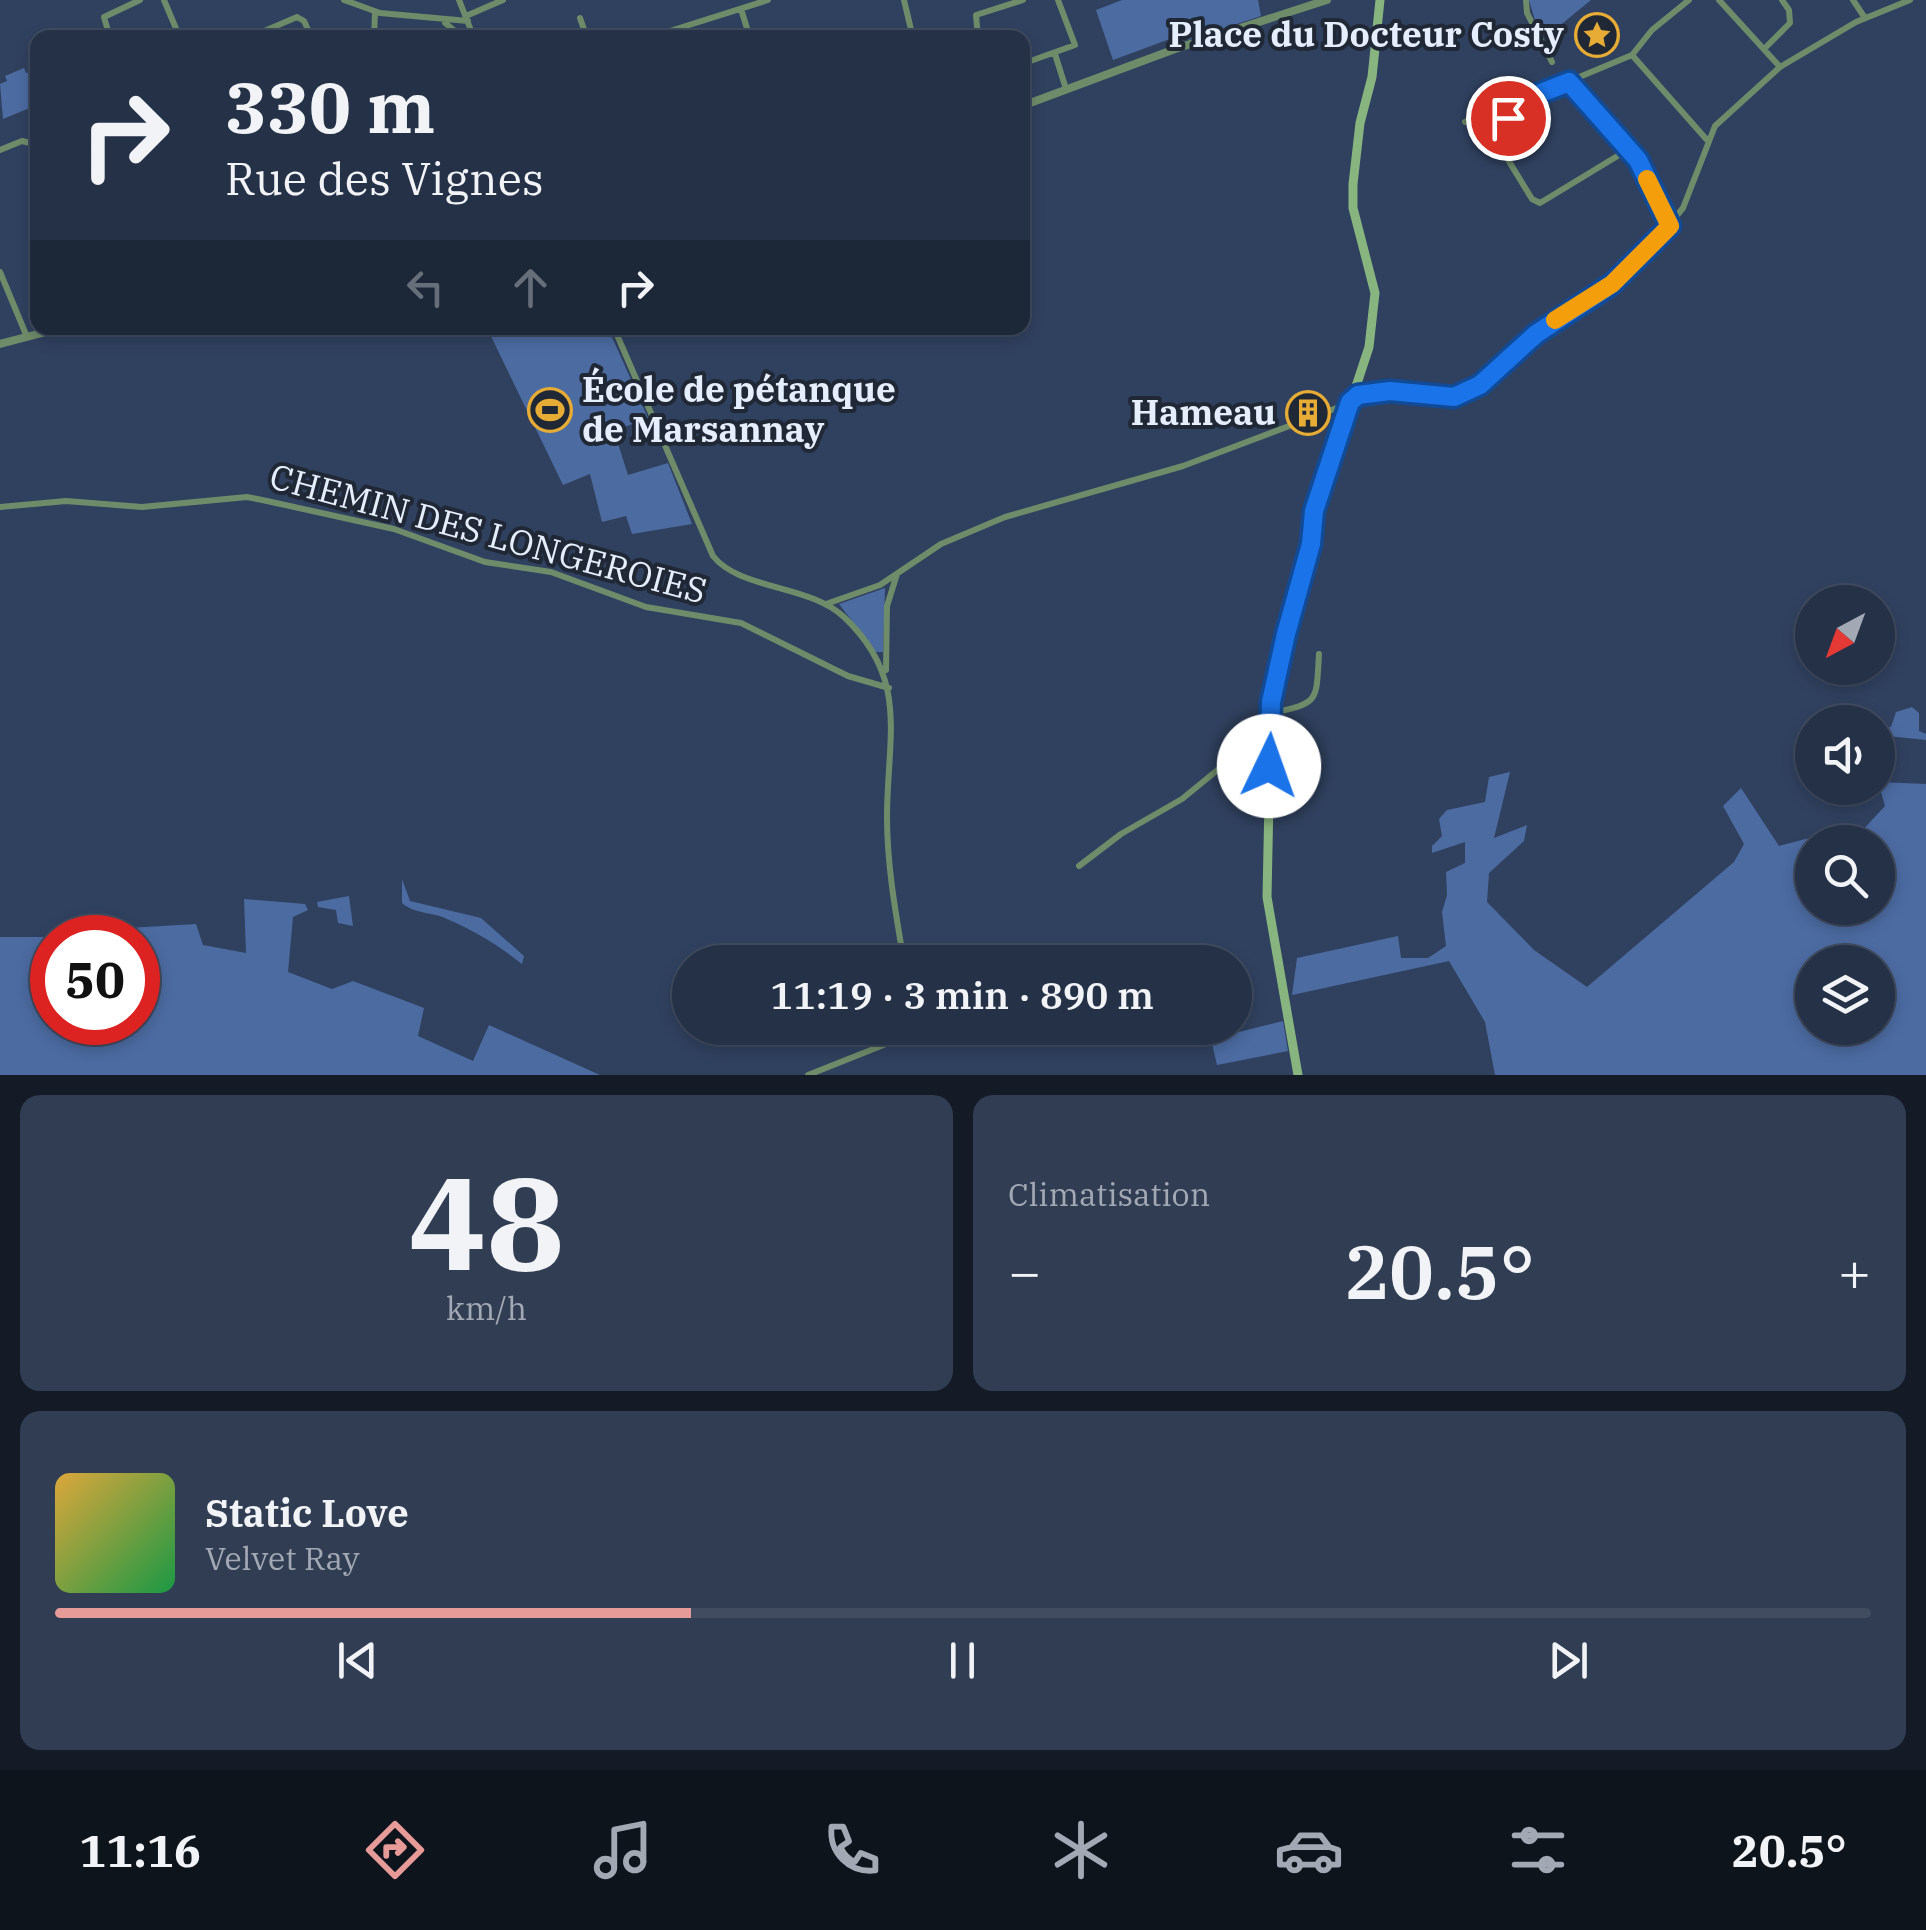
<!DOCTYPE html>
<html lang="fr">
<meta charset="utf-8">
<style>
:root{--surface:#243147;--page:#303d52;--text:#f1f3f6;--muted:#a3a9b4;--line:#414c60;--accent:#e69b98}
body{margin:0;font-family:"IBM Plex Serif",serif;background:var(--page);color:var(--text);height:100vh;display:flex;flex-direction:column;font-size:38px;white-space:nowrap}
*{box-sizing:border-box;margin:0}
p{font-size:32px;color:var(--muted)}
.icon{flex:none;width:55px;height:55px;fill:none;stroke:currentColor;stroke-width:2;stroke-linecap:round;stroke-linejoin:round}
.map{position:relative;height:1075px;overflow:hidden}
.panel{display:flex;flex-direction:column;gap:20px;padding:20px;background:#141b27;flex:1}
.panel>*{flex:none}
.top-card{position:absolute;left:30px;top:30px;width:1000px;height:305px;border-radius:20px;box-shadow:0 5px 15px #0003,0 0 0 2px var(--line);background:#243147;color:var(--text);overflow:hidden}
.needle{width:65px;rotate:221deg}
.controls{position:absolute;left:1795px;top:585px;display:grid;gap:20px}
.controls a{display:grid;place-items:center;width:100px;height:100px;border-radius:50%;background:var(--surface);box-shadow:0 5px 15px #0003,0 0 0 2px var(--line);font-size:50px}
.speed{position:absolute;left:30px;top:915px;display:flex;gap:20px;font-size:50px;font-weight:700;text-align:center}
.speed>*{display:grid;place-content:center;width:130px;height:130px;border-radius:50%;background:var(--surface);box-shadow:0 5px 15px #0003,0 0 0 2px var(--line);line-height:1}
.speed .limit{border:15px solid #d22;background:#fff;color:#111}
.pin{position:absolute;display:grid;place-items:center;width:85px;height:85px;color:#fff;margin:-42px;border:5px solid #fff;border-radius:50%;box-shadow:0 2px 10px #0007}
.me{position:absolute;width:110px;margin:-55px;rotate:3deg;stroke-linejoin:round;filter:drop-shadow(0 0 8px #0008)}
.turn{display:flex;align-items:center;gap:35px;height:210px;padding:0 30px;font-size:45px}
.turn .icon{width:130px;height:130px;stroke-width:2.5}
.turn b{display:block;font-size:70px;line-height:85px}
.lanes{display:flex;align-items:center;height:95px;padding:0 30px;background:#0003;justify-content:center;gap:50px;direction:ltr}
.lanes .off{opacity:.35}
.big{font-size:75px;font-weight:600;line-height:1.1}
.panel .tile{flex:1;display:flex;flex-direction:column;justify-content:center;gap:15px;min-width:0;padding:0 35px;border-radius:20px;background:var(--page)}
.panel .dial{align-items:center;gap:0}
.dial b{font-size:130px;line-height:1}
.song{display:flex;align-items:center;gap:30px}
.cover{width:120px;height:120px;border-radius:15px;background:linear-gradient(135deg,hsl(40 70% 55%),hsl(140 70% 35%))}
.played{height:10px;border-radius:5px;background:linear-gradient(90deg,var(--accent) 35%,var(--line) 35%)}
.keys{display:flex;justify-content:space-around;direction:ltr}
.heat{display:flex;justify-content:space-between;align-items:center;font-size:55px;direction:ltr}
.panel .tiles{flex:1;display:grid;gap:20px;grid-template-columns:1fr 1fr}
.tile:last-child{grid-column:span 2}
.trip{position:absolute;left:672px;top:945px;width:580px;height:100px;border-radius:50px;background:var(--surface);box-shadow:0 5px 15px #0003,0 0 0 2px var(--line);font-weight:600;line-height:100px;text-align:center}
.dock{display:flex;height:160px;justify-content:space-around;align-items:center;background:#0e141c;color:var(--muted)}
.dock .icon{width:70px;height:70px}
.dock .on{color:var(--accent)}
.dock b{font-size:45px;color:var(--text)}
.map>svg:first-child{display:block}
</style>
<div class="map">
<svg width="1926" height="1075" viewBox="0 0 1926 1075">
<rect width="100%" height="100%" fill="#30415f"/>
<path fill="#4c6ba1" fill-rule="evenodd" d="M 1122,0 L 1258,0 L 1261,16 L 1188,40 L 1186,33 L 1113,60 L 1096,10 Z
M 1529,0 L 1591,0 L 1552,32 L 1539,34 Z
M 24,68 L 26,73 L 37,71 L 37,105 L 3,119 L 0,84 L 7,81 L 5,76 Z
M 487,328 L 608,328 L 648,418 L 614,431 L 628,475 L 668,463 L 692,524 L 632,534 L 626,516 L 602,522 L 590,474 L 563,485 Z
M 885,588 L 883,652 L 876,652 L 839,604 Z
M 1912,707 L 1919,713 L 1919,731 L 1926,734 L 1926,740 L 1878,735 L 1878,729 L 1891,727 L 1896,712 Z
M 1510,772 L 1494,838 L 1527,825 L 1524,841 L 1489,873 L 1487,902 L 1534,950 L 1587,987 L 1734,862 L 1744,844 L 1723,806 L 1741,788 L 1779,846 L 1824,834 L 1858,835 L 1885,806 L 1878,782 L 1926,784 L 1926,1075 L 1495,1075 L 1485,1022 L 1449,961 L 1292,995 L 1297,958 L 1398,936 L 1401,958 L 1428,958 L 1446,946 L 1442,912 L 1447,895 L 1446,872 L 1465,863 L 1465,842 L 1432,853 L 1432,846 L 1442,836 L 1439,819 L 1447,810 L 1485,802 L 1489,777 ZM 1812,842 L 1878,842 L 1878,908 L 1812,908 ZM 1812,962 L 1878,962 L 1878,1028 L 1812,1028 Z
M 402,879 L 410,901 L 481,918 L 524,956 L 522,964 C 498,945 475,931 447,919 C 433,912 414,914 402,903 Z
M 349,896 L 353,926 L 338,923 L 336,910 L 318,907 L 317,902 Z
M 244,899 L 305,904 L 308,910 L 293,917 L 288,972 L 332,989 L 353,981 L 424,1008 L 418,1036 L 473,1061 L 489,1025 L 600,1075 L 0,1075 L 0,937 L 54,937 L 78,930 L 83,921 L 99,918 L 106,923 L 123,921 L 129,928 L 196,924 L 203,945 L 246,953 ZM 52,938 L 138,938 L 138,1022 L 52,1022 Z
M 1283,1021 L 1288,1051 L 1217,1065 L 1211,1039 Z"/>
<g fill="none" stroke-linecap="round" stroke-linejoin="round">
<path stroke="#6f8c6a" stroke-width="6" d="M 164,0 L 180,38
M 344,0 L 380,13 L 468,21
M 459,0 L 474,38
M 904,0 L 913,38
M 1526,0 L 1527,13 L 1552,62
M 1719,0 L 1780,67
M 1853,0 L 1865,18
M 741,9 L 750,38
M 466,16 L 503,0
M 580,18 L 587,38
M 445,23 L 464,38
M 110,38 L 104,17 L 140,0
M 248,38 L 297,17 L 304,21 L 312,38
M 374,38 L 375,12
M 648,38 L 768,0
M 978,38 L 976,15 L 1023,0
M 1764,49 L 1790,23 L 1789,10 L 1782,0
M 1055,54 L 1066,89
M 1632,55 L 1652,30 L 1689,0
M 1022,64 L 1075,45 L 1058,0
M 1569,81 L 1638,159 L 1670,226
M 1465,122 L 1538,85 L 1547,89
M 1629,149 L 1540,203 L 1532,199 L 1499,145 L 1508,118 L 1529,98 L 1632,55 L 1707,140
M 0,150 L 22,141 L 38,145
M 38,248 L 38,259
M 0,272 L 27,337
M 614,328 L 713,556 C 740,590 808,584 844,617 C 910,679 887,738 887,817 C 887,866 896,915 904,962
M 0,507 L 66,501 L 142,507 L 247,497 L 267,501 L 394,529 L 485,562 L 551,572 L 646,607 L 741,623 L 848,676 L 889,688
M 826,604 L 880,585 L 941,544 L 1005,517 L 1183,466 L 1350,403 L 1359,395 L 1390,391 L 1454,397 L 1480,385 L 1536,335 L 1612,284 L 1650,248 L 1683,208 L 1715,126 L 1780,67 L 1856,22 L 1910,0
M 886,670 L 887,606 L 897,574
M 1271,713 C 1320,703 1316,702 1319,654
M 1079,866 L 1121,834 L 1182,799 L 1231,759 L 1269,738
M 808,1075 L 891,1042 L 908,1028"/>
<path stroke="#6f8c6a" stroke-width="8" d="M 1022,106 L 1175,49 L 1327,0
M 0,344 L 61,328"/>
<path stroke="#88b57f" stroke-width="9" d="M 1298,1075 L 1267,897 L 1271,702 L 1311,544 L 1315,511 L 1369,347 L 1375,293 L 1353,208 L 1353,184 L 1360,123 L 1372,77 L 1380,0"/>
</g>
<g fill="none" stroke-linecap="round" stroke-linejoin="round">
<g stroke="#114b97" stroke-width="25">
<path id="route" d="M 1269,766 L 1271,702 L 1286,634 L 1311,544 L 1314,511 L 1350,402 L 1358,395 L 1390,391 L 1454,397 L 1480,385 L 1536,334 L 1612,284 L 1670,226 L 1638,160 L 1569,82 L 1528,98 L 1508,118"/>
</g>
<use href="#route" stroke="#1a73e8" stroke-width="18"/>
<path stroke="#f59e0b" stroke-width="18" d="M 1555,320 L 1612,284 L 1670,226 L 1647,179"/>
</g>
<defs>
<g id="sight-ring" transform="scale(2.25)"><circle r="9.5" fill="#202836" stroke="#e6ac36" stroke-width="1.5"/><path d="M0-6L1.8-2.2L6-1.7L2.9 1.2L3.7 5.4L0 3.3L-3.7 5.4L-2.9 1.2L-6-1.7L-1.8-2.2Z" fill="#e6ac36"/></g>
<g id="stadium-ring" transform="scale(2.25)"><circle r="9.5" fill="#202836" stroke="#e6ac36" stroke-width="1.5"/><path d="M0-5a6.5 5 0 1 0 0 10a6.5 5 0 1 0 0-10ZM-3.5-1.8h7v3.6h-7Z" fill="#e6ac36"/></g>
<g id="building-ring" transform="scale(2.25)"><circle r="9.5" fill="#202836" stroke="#e6ac36" stroke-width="1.5"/><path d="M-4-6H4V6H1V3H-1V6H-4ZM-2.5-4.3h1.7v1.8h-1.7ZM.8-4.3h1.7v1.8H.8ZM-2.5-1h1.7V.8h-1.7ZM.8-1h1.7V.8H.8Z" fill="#e6ac36"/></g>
</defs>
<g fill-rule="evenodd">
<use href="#sight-ring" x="1597" y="35"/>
<use href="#stadium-ring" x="550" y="410"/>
<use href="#building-ring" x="1308" y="413"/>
</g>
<g text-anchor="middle" stroke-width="8" stroke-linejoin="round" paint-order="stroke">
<g font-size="35" font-weight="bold" fill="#e5eefd" stroke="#202836" text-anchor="end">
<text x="1564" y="47">Place du Docteur Costy</text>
<text x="582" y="402" text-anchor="start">École de pétanque<tspan x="582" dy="40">de Marsannay</tspan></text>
<text x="1276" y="425">Hameau</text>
</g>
<g font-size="35" fill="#e5eefd" stroke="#202836">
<text transform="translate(488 534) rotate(15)" y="12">CHEMIN DES LONGEROIES</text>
</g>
</g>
</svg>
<div class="controls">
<a><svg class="needle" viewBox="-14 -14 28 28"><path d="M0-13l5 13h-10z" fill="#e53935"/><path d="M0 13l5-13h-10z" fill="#a3a9b4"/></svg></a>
<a><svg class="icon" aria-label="sound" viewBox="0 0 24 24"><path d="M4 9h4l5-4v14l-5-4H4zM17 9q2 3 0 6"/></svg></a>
<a><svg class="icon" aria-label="search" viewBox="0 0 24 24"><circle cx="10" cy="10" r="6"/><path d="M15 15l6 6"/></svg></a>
<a><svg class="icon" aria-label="layers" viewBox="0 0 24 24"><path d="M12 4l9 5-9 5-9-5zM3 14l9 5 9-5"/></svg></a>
</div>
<div class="speed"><div class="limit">50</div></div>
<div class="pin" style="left:1508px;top:118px;background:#d93025"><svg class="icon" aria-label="arrive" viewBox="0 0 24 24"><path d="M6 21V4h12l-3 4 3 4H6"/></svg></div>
<svg class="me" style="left:1269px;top:766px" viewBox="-20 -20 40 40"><circle r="19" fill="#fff"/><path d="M0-13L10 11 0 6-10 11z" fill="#1a73e8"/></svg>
<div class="trip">11:19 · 3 min · 890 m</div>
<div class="top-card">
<div class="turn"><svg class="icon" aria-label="right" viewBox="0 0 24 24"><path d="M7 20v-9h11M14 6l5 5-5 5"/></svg><div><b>330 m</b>Rue des Vignes</div></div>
<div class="lanes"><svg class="icon off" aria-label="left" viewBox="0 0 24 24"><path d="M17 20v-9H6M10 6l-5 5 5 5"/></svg><svg class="icon off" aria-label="ahead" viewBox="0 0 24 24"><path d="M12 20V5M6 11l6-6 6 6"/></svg><svg class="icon" aria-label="right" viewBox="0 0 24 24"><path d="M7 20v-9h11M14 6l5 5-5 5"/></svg></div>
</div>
</div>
<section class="panel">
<div class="tiles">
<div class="tile dial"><b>48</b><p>km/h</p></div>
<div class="tile"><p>Climatisation</p>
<div class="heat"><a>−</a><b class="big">20.5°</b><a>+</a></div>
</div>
<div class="tile">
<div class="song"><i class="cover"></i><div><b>Static Love</b><p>Velvet Ray</p></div></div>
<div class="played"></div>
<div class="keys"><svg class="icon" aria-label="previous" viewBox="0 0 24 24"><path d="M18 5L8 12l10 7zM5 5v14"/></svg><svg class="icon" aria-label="pause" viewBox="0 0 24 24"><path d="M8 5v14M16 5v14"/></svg><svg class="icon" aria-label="next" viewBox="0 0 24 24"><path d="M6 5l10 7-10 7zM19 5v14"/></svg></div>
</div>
</div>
</section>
<nav class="dock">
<b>11:16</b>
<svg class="icon on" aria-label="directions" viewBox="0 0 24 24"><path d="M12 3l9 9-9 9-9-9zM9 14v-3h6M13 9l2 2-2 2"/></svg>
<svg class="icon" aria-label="music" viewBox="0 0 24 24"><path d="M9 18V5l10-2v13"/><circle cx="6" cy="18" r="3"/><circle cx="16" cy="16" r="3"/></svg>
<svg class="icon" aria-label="phone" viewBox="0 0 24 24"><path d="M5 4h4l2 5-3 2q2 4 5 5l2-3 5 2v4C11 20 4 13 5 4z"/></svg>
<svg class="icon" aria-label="climate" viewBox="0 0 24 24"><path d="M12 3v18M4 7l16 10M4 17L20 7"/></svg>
<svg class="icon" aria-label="car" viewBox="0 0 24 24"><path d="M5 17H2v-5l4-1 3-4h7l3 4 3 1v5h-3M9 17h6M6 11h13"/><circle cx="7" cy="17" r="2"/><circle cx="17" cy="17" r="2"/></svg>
<svg class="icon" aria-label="filters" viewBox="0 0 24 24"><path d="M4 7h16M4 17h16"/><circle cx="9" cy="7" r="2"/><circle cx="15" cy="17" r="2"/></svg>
<b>20.5°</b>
</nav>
